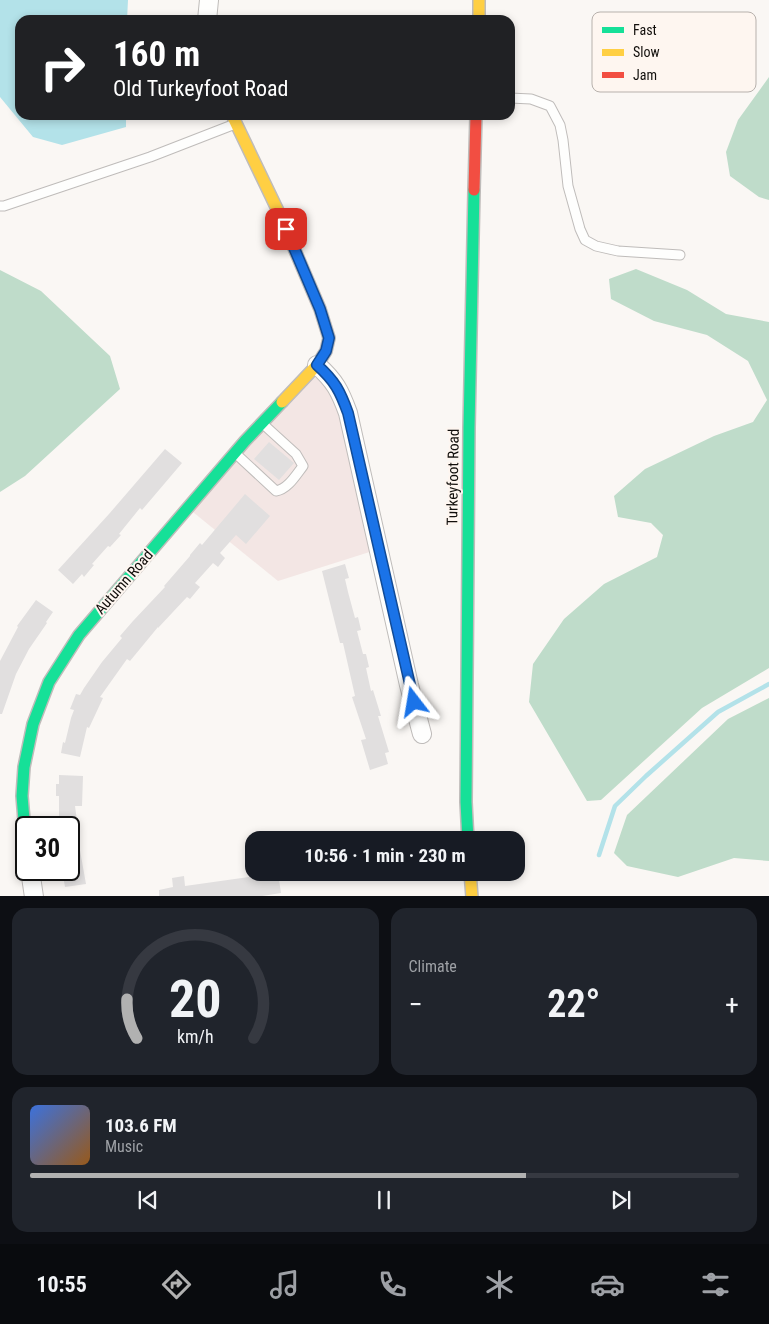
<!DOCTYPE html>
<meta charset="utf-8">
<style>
:root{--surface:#171b24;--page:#20242c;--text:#f1f3f6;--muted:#9ea1a6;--line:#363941;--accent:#b1b1b1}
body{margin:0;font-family:"Roboto Condensed",sans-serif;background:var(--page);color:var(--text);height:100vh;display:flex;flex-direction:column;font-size:19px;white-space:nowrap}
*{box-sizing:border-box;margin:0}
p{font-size:16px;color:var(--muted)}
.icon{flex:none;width:28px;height:28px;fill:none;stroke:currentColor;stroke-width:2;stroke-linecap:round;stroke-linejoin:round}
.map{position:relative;height:896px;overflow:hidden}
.details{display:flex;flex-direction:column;gap:12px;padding:12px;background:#0d0f14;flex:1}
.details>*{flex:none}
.hud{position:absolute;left:15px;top:15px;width:500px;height:105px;border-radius:15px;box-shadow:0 2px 8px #0003;background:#202124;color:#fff;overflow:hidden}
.speed{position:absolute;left:15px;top:816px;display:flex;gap:10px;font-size:25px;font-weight:700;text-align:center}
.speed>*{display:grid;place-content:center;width:65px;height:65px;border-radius:50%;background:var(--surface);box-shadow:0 2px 8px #0003;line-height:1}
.speed .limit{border:2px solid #111;border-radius:8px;background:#fff;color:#111}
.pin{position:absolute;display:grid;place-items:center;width:42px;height:42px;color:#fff;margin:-21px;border-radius:10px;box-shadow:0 2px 8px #0006}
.me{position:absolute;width:55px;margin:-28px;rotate:346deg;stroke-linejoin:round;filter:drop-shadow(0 0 4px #0008)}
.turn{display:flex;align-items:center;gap:18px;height:105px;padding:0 15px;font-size:22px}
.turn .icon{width:65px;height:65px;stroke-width:2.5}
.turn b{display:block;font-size:35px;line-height:42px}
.big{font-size:38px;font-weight:700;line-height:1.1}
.details .widget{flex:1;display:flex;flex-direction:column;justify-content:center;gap:8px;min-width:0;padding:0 18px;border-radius:15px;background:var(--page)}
.details .dial{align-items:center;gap:0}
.dial svg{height:130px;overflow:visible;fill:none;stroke:var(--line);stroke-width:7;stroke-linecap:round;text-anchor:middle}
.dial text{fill:var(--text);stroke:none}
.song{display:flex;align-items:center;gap:15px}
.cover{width:60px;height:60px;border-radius:8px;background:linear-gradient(135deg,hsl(220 70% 55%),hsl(30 70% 35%))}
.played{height:5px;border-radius:2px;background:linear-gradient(90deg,var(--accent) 70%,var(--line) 70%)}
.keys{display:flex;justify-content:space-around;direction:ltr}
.heat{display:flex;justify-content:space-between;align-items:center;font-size:28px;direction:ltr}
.details .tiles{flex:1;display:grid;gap:12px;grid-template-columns:1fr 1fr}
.widget:last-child{grid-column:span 2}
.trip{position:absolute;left:245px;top:831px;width:280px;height:50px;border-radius:15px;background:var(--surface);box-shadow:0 2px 8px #0003;font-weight:700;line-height:50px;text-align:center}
.dock{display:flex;height:80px;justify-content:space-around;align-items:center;background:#090b0e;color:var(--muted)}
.dock .icon{width:35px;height:35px}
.dock .active{color:var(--accent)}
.dock b{font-size:22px;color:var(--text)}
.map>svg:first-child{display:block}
</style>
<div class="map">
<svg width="769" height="897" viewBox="0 0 769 897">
<rect width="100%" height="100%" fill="#faf7f4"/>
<path fill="#f3e6e4" d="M 331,377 L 379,549 L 278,581 L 188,508 L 303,379 Z"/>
<path fill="#bfdcca" d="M 769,77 L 769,200 L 759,197 L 730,176 L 726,152 L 738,120 Z
M 636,269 L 687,290 L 726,314 L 769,322 L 769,668 L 702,708 L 601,800 L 587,801 L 529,702 L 533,664 L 564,619 L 604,584 L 657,557 L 663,535 L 651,523 L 618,517 L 614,496 L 645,469 L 714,436 L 753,422 L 767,400 L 748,361 L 707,335 L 654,321 L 611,299 L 609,279 Z
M 0,270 L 41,291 L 110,356 L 120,389 L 25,476 L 0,492 Z
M 769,698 L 769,861 L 734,858 L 678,877 L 627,866 L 614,853 L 627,815 L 728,719 Z"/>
<path fill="#b3e2e9" d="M 0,0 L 128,0 L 127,20 L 20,20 L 20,115 L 126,115 L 126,127 L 62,145 L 33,137 L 0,97 Z"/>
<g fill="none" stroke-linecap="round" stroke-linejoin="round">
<path stroke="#b3e2e9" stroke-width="4.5" d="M 599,855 L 615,806 L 646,776 L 718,712 L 769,684"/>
</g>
<path fill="#e1dfdf" d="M 269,442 L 294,463 L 279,480 L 254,459 Z
M 165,449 L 182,463 L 142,510 L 140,508 L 119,534 L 121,535 L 110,547 L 108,546 L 92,564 L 94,565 L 84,577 L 82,574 L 73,584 L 58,570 L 109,514 Z
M 245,494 L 270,516 L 246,544 L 236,535 L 220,553 L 225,558 L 218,567 L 213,563 L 195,583 L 200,587 L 190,599 L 187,597 L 158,628 L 158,627 L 130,661 L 127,659 L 100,697 L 103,698 L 89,728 L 87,727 L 80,757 L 61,753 L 63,742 L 65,743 L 71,718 L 74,710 L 70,709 L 76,694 L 80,695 L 84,688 L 102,662 L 122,638 L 120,636 L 133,621 L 165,587 L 164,586 L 190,556 L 190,555 L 200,543 L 202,545 Z
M 345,564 L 349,578 L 345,579 L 348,592 L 355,618 L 358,617 L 361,630 L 357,631 L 363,654 L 366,654 L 369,667 L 366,668 L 371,691 L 373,690 L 381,716 L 378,716 L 389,752 L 385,753 L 388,764 L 370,770 L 361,740 L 366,739 L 352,697 L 355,696 L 343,643 L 340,643 L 322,571 Z
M 36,600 L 53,612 L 46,622 L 47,623 L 29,649 L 16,674 L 2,714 L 0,714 L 0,661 L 18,627 L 17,626 Z
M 59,775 L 83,776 L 82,806 L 75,806 L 78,828 L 76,828 L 86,884 L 65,887 L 62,870 L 69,870 L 69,828 L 58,828 L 56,817 L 59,817 L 59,796 L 56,796 L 56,784 L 59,784 Z
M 278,873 L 281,893 L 256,897 L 159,897 L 159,890 L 173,887 L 172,878 L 184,876 L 185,886 Z"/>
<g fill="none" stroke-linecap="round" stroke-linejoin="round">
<g stroke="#bfbcba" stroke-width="11">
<path id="lane" d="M 510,98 L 531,99 L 550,106 L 560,125 L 563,140 L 568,186 L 580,229 L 585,240 L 596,246 L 618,251 L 680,255
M 0,206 L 4,206 L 150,157 L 235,124
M 235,453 L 276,491 C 288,489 296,475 303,466 L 296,454 L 263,424"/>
</g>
<g stroke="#bfbcba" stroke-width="20">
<path id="street" d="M 207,20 L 209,0
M 317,365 C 335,381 340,391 348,413 L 409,685 L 422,734
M 30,870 L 34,897"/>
</g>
<g stroke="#bfbcba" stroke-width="14">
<path id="fast" d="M 468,840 L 466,802 L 469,428 L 474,190
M 26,844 L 22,796 L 24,767 L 33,724 L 49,682 L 79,635 L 245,441 L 282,402"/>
</g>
<g stroke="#bfbcba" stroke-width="14">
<path id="slow" d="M 479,0 L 479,20
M 232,115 L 279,213 L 320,309 L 329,338 L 326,351 L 317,365 L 282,402
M 470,872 L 472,897"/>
</g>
<g stroke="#bfbcba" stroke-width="14">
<path id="jam" d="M 474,190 L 476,115"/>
</g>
<use href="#lane" stroke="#fefefd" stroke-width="9"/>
<use href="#street" stroke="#fefefd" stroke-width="18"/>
<use href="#fast" stroke="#16e098" stroke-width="11"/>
<use href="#slow" stroke="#ffcf43" stroke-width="11"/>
<use href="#jam" stroke="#f24e42" stroke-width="11"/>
</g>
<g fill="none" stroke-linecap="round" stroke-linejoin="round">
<g stroke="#114b97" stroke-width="12">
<path id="route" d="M 286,229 L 320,309 L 329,338 L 326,351 L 317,365 C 335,381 340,391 348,413 L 414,702"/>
</g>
<use href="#route" stroke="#1a73e8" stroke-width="9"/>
</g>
<g text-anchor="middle" stroke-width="4" stroke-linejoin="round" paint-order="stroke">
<g font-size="15" fill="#120f0c" stroke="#fef6f0">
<text transform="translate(453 477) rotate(-89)" y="5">Turkeyfoot Road</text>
<text transform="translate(124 582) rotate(-49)" y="5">Autumn Road</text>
</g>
</g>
<rect x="592" y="12" width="164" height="80" rx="8" fill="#fef6f0" stroke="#b7b1ac" stroke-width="1"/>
<rect x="602" y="27" width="22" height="6" fill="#16e098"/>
<rect x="602" y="49" width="22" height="7" fill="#ffcf43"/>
<rect x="602" y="72" width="22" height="6" fill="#f24e42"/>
<g font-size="14" fill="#120f0c">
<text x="633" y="35">Fast</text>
<text x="633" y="57">Slow</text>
<text x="633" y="80">Jam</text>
</g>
</svg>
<div class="speed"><div class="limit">30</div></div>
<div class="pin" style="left:286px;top:229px;background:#d93025"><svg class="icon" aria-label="arrive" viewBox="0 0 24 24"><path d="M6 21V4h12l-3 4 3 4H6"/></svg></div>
<svg class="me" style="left:414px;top:702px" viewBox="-20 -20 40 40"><path d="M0-17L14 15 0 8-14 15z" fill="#1a73e8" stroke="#fff" stroke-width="4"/></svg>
<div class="trip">10:56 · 1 min · 230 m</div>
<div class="hud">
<div class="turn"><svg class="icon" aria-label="right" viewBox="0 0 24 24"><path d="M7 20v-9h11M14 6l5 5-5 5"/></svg><div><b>160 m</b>Old Turkeyfoot Road</div></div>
</div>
</div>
<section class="details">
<div class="tiles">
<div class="widget dial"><svg viewBox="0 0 100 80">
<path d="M14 69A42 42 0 1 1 86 69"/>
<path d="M14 69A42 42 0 0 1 8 45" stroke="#b1b1b1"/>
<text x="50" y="56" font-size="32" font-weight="700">20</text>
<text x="50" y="72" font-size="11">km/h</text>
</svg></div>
<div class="widget"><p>Climate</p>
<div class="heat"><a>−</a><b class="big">22°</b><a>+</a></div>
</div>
<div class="widget">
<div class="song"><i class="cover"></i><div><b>103.6 FM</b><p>Music</p></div></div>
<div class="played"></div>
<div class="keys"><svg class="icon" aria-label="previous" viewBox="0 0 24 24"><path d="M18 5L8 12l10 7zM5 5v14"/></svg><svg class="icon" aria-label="pause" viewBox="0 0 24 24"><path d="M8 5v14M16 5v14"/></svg><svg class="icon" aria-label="next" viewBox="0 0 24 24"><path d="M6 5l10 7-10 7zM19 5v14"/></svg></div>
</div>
</div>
</section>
<nav class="dock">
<b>10:55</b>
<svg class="icon active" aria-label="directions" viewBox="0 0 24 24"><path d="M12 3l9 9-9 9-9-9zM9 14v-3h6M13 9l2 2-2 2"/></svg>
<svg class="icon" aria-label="music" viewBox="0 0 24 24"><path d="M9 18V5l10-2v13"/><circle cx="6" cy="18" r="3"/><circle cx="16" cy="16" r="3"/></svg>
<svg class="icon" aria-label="phone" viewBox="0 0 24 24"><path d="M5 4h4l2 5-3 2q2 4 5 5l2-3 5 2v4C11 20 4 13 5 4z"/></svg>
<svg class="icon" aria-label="climate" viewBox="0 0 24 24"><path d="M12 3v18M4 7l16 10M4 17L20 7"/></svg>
<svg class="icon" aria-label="car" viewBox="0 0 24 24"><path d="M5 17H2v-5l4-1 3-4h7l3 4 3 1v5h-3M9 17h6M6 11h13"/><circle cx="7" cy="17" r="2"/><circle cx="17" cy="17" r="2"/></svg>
<svg class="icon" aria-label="filters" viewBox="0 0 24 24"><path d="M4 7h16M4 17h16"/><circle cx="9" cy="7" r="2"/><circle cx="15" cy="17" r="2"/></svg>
</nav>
